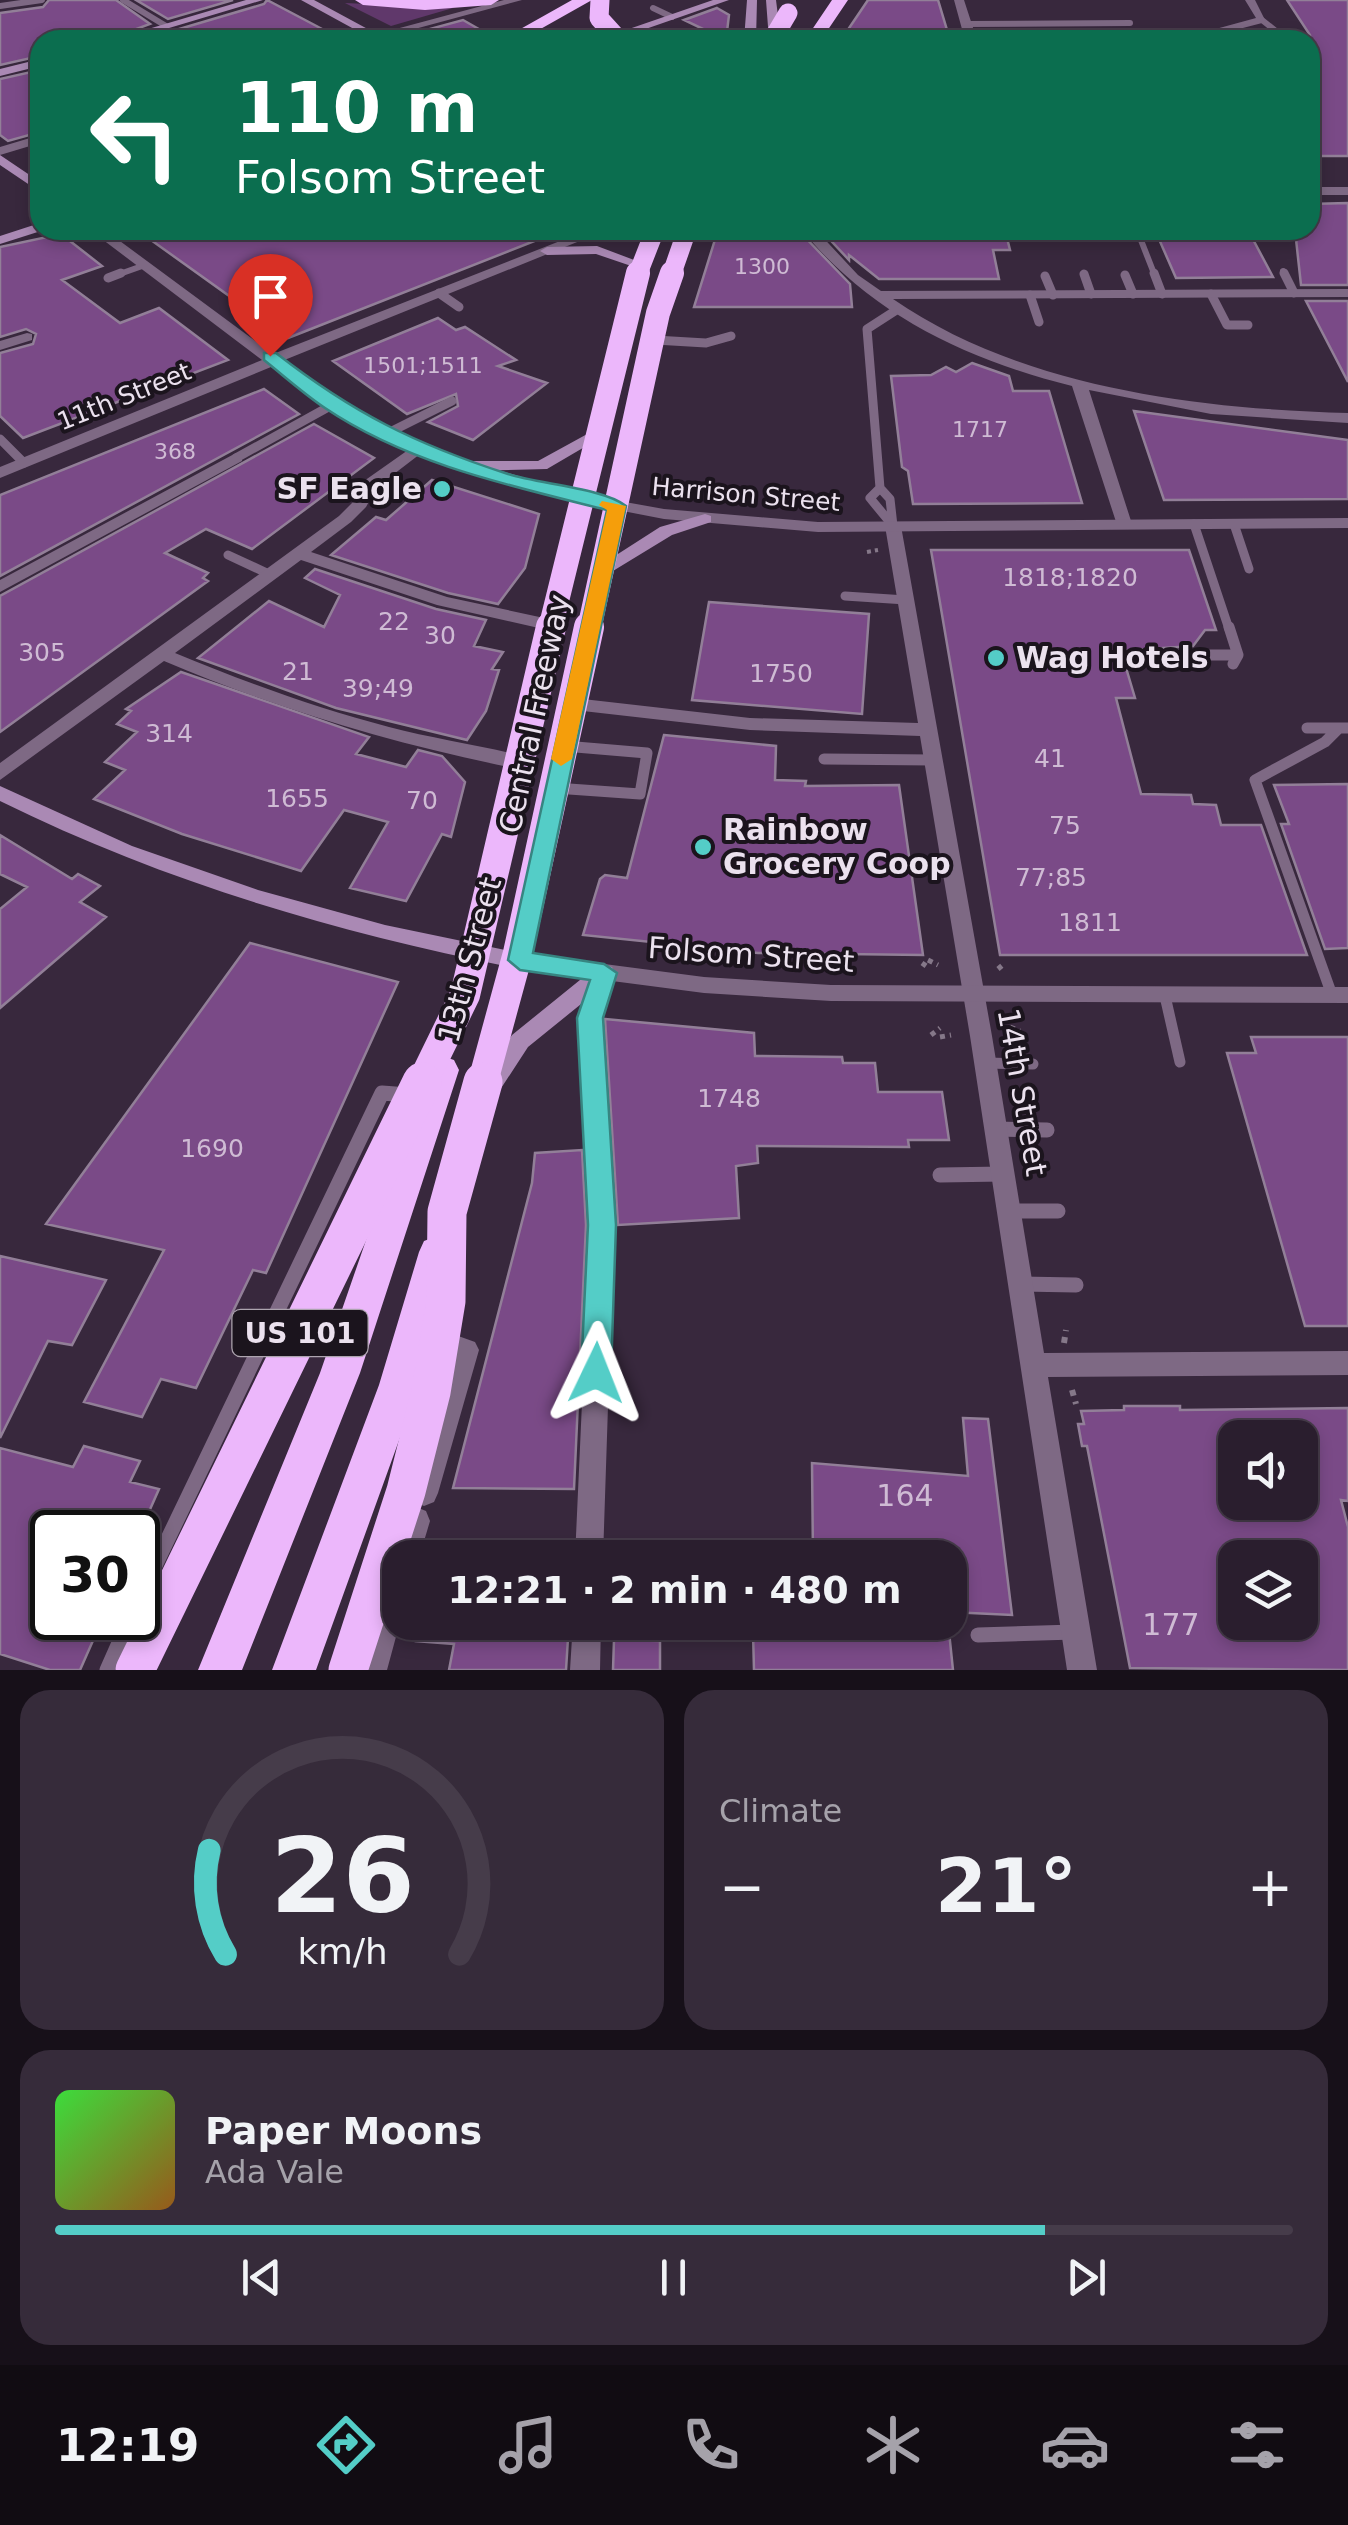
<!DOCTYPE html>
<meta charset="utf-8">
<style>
:root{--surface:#2a1e2e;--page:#362b3a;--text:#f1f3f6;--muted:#a5a2aa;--line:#463c4a;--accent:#54cdc7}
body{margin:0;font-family:"DejaVu Sans",sans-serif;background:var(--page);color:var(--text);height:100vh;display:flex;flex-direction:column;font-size:38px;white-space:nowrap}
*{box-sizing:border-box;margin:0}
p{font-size:32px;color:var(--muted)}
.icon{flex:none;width:55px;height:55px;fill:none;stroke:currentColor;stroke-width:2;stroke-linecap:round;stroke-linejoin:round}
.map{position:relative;height:1670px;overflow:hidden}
.details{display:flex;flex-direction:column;gap:20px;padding:20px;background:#171019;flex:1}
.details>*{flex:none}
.guide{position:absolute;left:30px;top:30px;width:1290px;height:210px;border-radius:30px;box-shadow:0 5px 15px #0003,0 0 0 2px var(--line);background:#0b6e4f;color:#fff;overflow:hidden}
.tools{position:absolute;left:1218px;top:1420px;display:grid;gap:20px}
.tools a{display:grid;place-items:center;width:100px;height:100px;border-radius:20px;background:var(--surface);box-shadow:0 5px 15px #0003,0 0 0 2px var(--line);font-size:50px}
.speed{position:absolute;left:30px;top:1510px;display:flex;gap:20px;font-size:50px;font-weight:700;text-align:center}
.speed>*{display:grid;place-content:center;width:130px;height:130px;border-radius:50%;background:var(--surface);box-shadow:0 5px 15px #0003,0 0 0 2px var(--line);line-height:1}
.speed .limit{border:5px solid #111;border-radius:15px;background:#fff;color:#111}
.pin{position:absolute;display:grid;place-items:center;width:85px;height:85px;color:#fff;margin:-102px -42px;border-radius:50% 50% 50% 0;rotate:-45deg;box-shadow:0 0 10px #0007}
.pin .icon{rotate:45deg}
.me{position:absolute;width:110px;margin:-55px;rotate:2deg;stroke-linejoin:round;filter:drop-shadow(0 0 8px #0008)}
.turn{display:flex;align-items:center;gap:35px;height:210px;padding:0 40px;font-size:45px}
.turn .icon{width:130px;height:130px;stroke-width:2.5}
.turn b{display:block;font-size:70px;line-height:85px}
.big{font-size:75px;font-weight:800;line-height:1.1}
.details .widget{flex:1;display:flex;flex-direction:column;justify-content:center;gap:15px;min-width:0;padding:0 35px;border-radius:30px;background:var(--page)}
.details .dial{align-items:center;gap:0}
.dial svg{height:260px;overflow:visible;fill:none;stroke:var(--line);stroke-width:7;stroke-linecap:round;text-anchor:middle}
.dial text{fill:var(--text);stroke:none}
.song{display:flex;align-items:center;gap:30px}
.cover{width:120px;height:120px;border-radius:15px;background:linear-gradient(135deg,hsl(120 70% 55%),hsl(30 70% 35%))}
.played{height:10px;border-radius:5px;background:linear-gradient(90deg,var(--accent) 80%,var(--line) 80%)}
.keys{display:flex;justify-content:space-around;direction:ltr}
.heat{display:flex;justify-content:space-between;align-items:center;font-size:55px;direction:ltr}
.details .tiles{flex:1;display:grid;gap:20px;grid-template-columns:1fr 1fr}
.widget:last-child{grid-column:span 2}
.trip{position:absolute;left:382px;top:1540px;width:585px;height:100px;border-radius:30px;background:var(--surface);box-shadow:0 5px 15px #0003,0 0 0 2px var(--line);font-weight:800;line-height:100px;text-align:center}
.tab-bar{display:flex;height:160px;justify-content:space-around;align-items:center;background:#110c12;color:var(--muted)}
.tab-bar .icon{width:70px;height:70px}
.tab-bar .current{color:var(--accent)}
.tab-bar b{font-size:45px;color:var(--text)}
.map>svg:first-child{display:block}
</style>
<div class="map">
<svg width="1348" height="1670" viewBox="0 0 1348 1670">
<rect width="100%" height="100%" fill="#38283d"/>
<path fill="#60386b" d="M 345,3 L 453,8 L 391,26 Z"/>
<path fill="#7a4a87" stroke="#927f98" stroke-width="2.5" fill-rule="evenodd" d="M 49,0 L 116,0 L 150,24 L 107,40 L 40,40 L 40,56 L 0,65 L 0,13 L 43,7 Z
M 136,0 L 233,0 L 168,19 Z
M 267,0 L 343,40 L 142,40 L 264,4 Z
M 868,0 L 938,0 L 950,40 L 841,40 Z
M 1287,0 L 1348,0 L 1348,156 L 1310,156 L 1310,35 Z
M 717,8 L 729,15 L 726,40 L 684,20 Z
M 463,20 L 498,40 L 401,40 L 400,37 Z
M 40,70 L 40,132 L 8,141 L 0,135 L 0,79 Z
M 1348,203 L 1348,285 L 1301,285 L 1295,230 L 1310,230 L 1310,204 Z
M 137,230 L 559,230 L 560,231 L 288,338 Z
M 718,230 L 798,230 L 850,284 L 852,307 L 694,307 Z
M 821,230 L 1005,230 L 1010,250 L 993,250 L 999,279 L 879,279 L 849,255 L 849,260 Z
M 1155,230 L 1248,230 L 1273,277 L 1176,278 Z
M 61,234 L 102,266 L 62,280 L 120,323 L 159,308 L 228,360 L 23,438 L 0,416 L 0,353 L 33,344 L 36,334 L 26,329 L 0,337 L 0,247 Z
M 1306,301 L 1348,301 L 1348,382 Z
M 438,318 L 456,330 L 465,327 L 516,360 L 498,366 L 547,383 L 473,440 L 428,422 L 458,406 L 456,394 L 407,414 L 333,361 Z
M 972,363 L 1009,376 L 1013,391 L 1049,391 L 1082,503 L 913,504 L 908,471 L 902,467 L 891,376 L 931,375 L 946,367 L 956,372 Z
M 264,389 L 299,414 L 0,576 L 0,495 Z
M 1134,411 L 1348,440 L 1348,499 L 1164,500 Z
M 314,424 L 374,458 L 252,549 L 206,529 L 165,553 L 208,573 L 203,578 L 208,581 L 0,732 L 0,596 Z
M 432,480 L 539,514 L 525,568 L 498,604 L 448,593 L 331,555 L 376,517 L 386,520 Z
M 931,550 L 1189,550 L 1216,630 L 1205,630 L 1193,646 L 1121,651 L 1135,698 L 1116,698 L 1141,794 L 1191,795 L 1193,804 L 1216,805 L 1221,825 L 1261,825 L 1307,955 L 1000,955 Z
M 315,569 L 436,609 L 486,620 L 474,646 L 503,652 L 492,669 L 499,670 L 486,711 L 467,740 L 336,708 L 198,658 L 269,601 L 324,627 L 340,595 L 305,578 Z
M 709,602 L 869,614 L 862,714 L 692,700 Z
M 181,672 L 369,737 L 356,754 L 406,767 L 418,750 L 442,756 L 465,782 L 451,837 L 442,834 L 406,901 L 350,888 L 388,822 L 344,810 L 301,871 L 182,834 L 94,799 L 125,770 L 105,762 L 137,732 L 117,724 L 131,711 L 126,709 Z
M 664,735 L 776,746 L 775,780 L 806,781 L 805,786 L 899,785 L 923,955 L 758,953 L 583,935 L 600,879 L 605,875 L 627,878 Z
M 1348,784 L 1348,948 L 1325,949 L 1281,824 L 1289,824 L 1274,785 Z
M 0,835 L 72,879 L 78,874 L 100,886 L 80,902 L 106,917 L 0,1008 L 0,909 L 27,887 L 0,874 Z
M 250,943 L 398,982 L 266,1273 L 253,1270 L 196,1388 L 161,1379 L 142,1417 L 84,1402 L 164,1250 L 46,1224 Z
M 605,1019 L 754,1033 L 755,1056 L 842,1057 L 843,1063 L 875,1063 L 878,1092 L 942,1092 L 949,1140 L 908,1140 L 909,1147 L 757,1146 L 758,1163 L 736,1166 L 739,1218 L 618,1225 Z
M 1251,1037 L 1348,1037 L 1348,1326 L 1305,1326 L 1227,1053 L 1256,1053 Z
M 582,1150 L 586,1225 L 574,1489 L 453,1488 L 532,1183 L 535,1153 Z
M 0,1256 L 106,1280 L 72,1345 L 48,1341 L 0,1438 Z
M 1124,1406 L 1180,1406 L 1180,1410 L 1348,1408 L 1348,1501 L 1341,1500 L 1348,1527 L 1348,1670 L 1130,1668 L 1087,1446 L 1082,1446 L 1078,1424 L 1084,1424 L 1081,1411 L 1124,1410 ZM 1235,1438 L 1300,1438 L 1300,1516 L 1264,1515 L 1260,1502 L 1235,1502 ZM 1235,1558 L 1300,1558 L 1300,1622 L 1235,1622 Z
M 963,1418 L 988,1419 L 1012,1615 L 950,1612 L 950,1558 L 813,1558 L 812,1463 L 968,1476 Z
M 84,1446 L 140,1461 L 130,1482 L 159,1489 L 140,1532 L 52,1532 L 52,1618 L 103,1618 L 80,1670 L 50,1670 L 0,1654 L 0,1448 L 73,1467 Z
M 421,1622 L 569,1622 L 566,1670 L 449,1670 L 454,1644 L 416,1641 Z
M 795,1622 L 948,1622 L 953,1670 L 754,1670 L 753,1632 L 796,1632 Z
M 614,1640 L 660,1641 L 660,1670 L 613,1670 Z"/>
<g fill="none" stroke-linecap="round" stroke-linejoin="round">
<path stroke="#857889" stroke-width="4" stroke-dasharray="4 4" stroke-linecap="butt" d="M 867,552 L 878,550"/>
<path stroke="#857889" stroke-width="5" stroke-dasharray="5 5" stroke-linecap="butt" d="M 928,960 L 938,965
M 922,963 L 929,968
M 998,969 L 1005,963
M 1010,1027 L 1020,1031
M 931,1035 L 940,1028
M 940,1037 L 951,1035"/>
<path stroke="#857889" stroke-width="6" stroke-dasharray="6 6" stroke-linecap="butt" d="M 1064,1343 L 1066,1330
M 1072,1390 L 1076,1404"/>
<path stroke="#7e6984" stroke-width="6" d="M 123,0 L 166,26
M 0,6 L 42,0
M 653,8 L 672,17
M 1262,20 L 1287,40
M 966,24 L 1130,23
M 556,40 L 575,33 L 588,40
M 1137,230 L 1155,276
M 1283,271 L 1285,276
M 114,276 L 145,265"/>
<path stroke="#7e6984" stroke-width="9" d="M 1154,273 L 1162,294
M 1284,273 L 1294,293
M 1084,274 L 1091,294
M 1125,275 L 1133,294
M 1045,276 L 1053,295
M 108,278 L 121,273
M 439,293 L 459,307
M 1211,294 L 1227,325 L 1248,325
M 1030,295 L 1039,322
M 655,340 L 706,343 L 731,336
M 386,434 L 452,401
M 0,439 L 24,463
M 236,458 L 332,405
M 880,488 L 870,498 L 893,526
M 1194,524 L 1229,629
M 1234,524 L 1249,569
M 893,526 L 890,499 L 880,488 L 867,329 L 898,309
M 228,555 L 269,574
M 845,596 L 906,600"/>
<path stroke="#7e6984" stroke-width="11" d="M 1229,627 L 1238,655 L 1233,664
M 1178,655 L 1238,655
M 1307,728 L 1348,728
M 824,759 L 933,760
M 555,788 L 640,794 L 647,753 L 564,746
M 1332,995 L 1255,780 L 1325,742 L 1339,728
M 1165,996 L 1180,1062
M 985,1063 L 1033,1064"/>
<path stroke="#7e6984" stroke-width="15" d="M 996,1129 L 1047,1130
M 940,1175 L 1003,1174
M 1009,1211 L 1058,1211
M 1021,1284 L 1076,1285
M 138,1601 L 382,1093 L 408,1095
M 978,1635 L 1074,1632
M 107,1670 L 130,1618"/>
<path fill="#7e6984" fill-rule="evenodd" d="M 504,0 L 522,0 L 374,40 L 355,40 Z
M 954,0 L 964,0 L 977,40 L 965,40 Z
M 1245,0 L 1255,0 L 1266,22 L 1212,36 L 1133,37 L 1127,34 L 1133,31 L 1212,30 L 1256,18 Z
M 40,135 L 40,143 L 0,155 L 0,147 Z
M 802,230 L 816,230 L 858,275 L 881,291 L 1348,289 L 1348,297 L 893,299 C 1020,387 1197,409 1348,413 L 1348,423 L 1211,414 L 1089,390 L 1132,524 L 1130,528 L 1118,528 L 1072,386 C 968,360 871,315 802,230 Z
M 27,333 L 32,334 L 32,340 L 0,350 L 0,341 Z
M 418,443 L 424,445 L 424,451 L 377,487 L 366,507 L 351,522 L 311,552 L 447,597 L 558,621 L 561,625 L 558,629 L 552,631 L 437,605 L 301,560 L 175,653 C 245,682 316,708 389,727 C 434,739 481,745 526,757 L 529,762 L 526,767 L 519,769 C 397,745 279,710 164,661 L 0,780 L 0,763 L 339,516 L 353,502 L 364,481 Z
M 236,453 L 242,455 L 242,461 L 0,592 L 0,580 Z
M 893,521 L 901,526 L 992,1036 L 1044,1353 L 1348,1351 L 1348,1375 L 1048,1377 L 1097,1670 L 1067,1670 L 970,1036 L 920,736 L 750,730 L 574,710 L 565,704 L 574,698 L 750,718 L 918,723 L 885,526 Z
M 604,965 L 612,967 L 615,973 L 601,1018 L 614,1225 L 603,1558 L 575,1558 L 590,1225 L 579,1018 L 593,973 L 596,967 Z
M 436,1328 L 475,1342 L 479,1350 L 438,1493 L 434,1502 L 424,1506 L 414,1502 L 410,1493 L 451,1357 L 427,1348 L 423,1340 L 427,1332 Z
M 416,1507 L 426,1511 L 430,1521 L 419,1558 L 400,1558 L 400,1622 L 387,1670 L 357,1670 L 386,1575 L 393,1564 L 391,1558 L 406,1511 Z
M 573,1622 L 601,1622 L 600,1670 L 570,1670 Z"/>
<path fill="#7e6984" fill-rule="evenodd" d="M 1310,187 L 1348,187 L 1348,195 L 1310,195 Z
M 90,230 L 105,230 L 273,354 L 588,230 L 607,230 L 282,361 L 337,402 L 449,455 L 575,493 L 664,509 L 818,522 L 1348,518 L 1348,528 L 818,532 L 664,519 L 566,500 L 437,461 L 327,408 L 271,367 L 0,478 L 0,467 L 262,360 Z
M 520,953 L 704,977 L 831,985 L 1348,987 L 1348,1003 L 831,1001 L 704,993 L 520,969 L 512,967 L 509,961 L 512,955 Z"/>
<path fill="#aa89b4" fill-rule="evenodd" d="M 246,0 L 263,0 L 129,40 L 111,40 Z
M 301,0 L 314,0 L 388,40 L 374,40 Z
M 713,0 L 729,0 L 614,40 L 597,40 Z
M 747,0 L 757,0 L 756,40 L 744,40 Z
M 766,0 L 776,0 L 781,40 L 769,40 Z
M 40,59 L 40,66 L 0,76 L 0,69 Z
M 0,155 L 40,182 L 40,192 L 0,165 Z
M 40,223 L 40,230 L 44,230 L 0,244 L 0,236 Z
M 597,246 L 650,266 L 643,270 L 596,254 L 547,255 L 540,251 L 547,247 Z
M 600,427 L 605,429 L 605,435 L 547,469 L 464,471 L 456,466 L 464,461 L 538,461 Z
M 705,514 L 711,516 L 711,522 L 672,535 L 608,574 L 602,575 L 593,570 L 660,527 Z
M 0,786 L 132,846 L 258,890 L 385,925 L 520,953 L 528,955 L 531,961 L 528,967 L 520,969 C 339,933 166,883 0,801 Z
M 604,965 L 612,967 L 615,973 L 612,979 L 528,1047 L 496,1096 L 488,1098 L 480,1096 L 477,1089 L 480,1082 L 512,1035 L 596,967 Z"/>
<path fill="#ecb7fb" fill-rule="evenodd" d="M 355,0 L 499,0 L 491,5 L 425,10 L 363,5 Z
M 572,0 L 592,0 L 521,40 L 501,40 Z
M 832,0 L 848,0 L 821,40 L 805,40 Z
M 442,1056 L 454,1060 L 459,1070 L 360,1373 L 242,1670 L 198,1670 L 320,1373 L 425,1070 L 430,1060 Z
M 437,1236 L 450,1241 L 455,1252 L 419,1385 L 316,1670 L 272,1670 L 379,1385 L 419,1252 L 424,1241 Z"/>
<path stroke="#ecb7fb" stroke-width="19" d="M 600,0 L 599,18 L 619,40
M 772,40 L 788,13
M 637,276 L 655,230
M 671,276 L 687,230"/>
<path stroke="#ecb7fb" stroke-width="24" d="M 550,629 L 638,273
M 589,629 L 658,313 L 672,273"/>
<path stroke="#ecb7fb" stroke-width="30" d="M 421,1085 L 465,995 L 551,627
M 482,1085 L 518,953 L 589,627"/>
<path stroke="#ecb7fb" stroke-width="39" d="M 135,1670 L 422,1082
M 348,1670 L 406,1491 L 431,1392 L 446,1301 L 447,1212 L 483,1082"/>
</g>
<path fill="#54cdc7" stroke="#378581" stroke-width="2.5" d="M 264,353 L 276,353 C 353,413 415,444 508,474 C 538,484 604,488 626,506 L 533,953 L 604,964 L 617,973 L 603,1018 L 616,1225 L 611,1373 L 607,1383 L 596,1387 L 586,1383 L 581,1373 L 588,1225 L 577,1018 L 590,980 L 520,970 L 508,960 L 607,510 C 511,486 408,464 325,408 C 304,394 284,376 264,360 Z"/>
<path fill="#f59e0b" d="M 602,501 L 626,506 L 572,759 L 561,766 L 551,759 L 607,510 L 599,505 Z"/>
<g fill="#54cdc7" stroke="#1b141d" stroke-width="4">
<circle cx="442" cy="489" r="10"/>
<circle cx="996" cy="658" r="10"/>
<circle cx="703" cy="847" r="10"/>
</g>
<g text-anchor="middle" stroke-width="8" stroke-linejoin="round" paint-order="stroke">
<g font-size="22" fill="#cfbbd4">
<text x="762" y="274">1300</text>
<text x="423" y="373">1501;1511</text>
<text x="980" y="437">1717</text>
<text x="175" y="459">368</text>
</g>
<g font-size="25" fill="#ebe1ee" stroke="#1b141d">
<text transform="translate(124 396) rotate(-22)" y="9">11th Street</text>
<text transform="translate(746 494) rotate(5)" y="9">Harrison Street</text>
</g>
<g font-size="25" fill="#cfbbd4">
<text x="1070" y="586">1818;1820</text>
<text x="394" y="630">22</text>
<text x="440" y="644">30</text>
<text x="42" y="661">305</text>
<text x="298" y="680">21</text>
<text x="781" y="682">1750</text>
<text x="378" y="697">39;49</text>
<text x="169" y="742">314</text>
<text x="1050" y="767">41</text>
<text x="297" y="807">1655</text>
<text x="422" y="809">70</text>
<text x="1065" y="834">75</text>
<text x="1051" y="886">77;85</text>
<text x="1090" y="931">1811</text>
<text x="729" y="1107">1748</text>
<text x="212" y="1157">1690</text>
</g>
<rect fill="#1b141d" stroke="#ada4af" stroke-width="2.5" x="232.5" y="1310" width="135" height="46" rx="8"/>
<g font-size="28" font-weight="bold" fill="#ebe1ee">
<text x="300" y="1343">US 101</text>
</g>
<g font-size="30" font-weight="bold" fill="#ebe1ee" stroke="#1b141d" text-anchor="start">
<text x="422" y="499" text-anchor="end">SF Eagle</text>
<text x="1016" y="668">Wag Hotels</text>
<text x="723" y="840">Rainbow<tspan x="723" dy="34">Grocery Coop</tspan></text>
</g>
<g font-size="30" fill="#ebe1ee" stroke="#1b141d">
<text transform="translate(535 714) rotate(-78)" y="10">Central Freeway</text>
<text transform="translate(751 955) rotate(4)" y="10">Folsom Street</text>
<text transform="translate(470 960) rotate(-75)" y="10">13th Street</text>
<text transform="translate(1022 1092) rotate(80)" y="10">14th Street</text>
</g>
<g font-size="30" fill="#cfbbd4">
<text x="905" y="1506">164</text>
<text x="1171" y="1635">177</text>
</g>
</g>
</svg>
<div class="tools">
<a><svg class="icon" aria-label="sound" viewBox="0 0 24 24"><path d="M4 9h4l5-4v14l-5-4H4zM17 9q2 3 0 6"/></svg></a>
<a><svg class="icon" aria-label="layers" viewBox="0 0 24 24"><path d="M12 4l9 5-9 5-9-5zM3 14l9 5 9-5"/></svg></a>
</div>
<div class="speed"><div class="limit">30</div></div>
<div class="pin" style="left:270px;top:356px;background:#d93025"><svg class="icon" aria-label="arrive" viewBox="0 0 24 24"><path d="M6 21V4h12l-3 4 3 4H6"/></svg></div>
<svg class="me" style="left:596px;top:1373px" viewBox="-20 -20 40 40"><path d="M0-17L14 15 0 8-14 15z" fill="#54cdc7" stroke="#fff" stroke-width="4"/></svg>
<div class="trip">12:21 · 2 min · 480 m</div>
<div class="guide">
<div class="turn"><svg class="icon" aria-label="left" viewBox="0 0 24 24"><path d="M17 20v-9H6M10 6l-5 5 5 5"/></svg><div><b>110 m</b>Folsom Street</div></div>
</div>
</div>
<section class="details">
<div class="tiles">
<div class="widget dial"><svg viewBox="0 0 100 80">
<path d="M14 69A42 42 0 1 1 86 69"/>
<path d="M14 69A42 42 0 0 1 9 37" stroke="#54cdc7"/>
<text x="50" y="56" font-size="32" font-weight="700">26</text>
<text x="50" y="72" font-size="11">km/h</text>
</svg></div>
<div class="widget"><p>Climate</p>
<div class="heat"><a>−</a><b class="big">21°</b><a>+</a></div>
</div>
<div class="widget">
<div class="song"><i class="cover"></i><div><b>Paper Moons</b><p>Ada Vale</p></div></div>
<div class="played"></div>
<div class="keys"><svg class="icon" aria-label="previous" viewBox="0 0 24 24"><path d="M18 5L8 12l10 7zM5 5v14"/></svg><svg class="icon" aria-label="pause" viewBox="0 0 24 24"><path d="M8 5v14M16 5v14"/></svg><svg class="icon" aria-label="next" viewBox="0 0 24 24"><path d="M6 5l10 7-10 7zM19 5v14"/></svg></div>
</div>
</div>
</section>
<nav class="tab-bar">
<b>12:19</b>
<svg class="icon current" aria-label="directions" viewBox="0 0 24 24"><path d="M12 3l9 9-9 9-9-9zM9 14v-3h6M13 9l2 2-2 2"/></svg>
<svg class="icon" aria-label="music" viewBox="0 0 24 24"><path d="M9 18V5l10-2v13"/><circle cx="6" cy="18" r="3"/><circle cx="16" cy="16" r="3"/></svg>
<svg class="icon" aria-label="phone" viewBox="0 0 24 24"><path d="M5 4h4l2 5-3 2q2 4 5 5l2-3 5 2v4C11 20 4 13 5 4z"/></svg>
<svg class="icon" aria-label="climate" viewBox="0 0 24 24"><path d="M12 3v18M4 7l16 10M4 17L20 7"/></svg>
<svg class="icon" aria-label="car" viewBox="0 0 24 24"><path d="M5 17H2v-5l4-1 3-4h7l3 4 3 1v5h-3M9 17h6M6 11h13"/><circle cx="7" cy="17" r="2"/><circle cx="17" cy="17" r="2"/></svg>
<svg class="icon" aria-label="filters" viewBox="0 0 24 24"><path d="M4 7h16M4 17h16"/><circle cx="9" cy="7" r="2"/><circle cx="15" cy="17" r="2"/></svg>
</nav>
